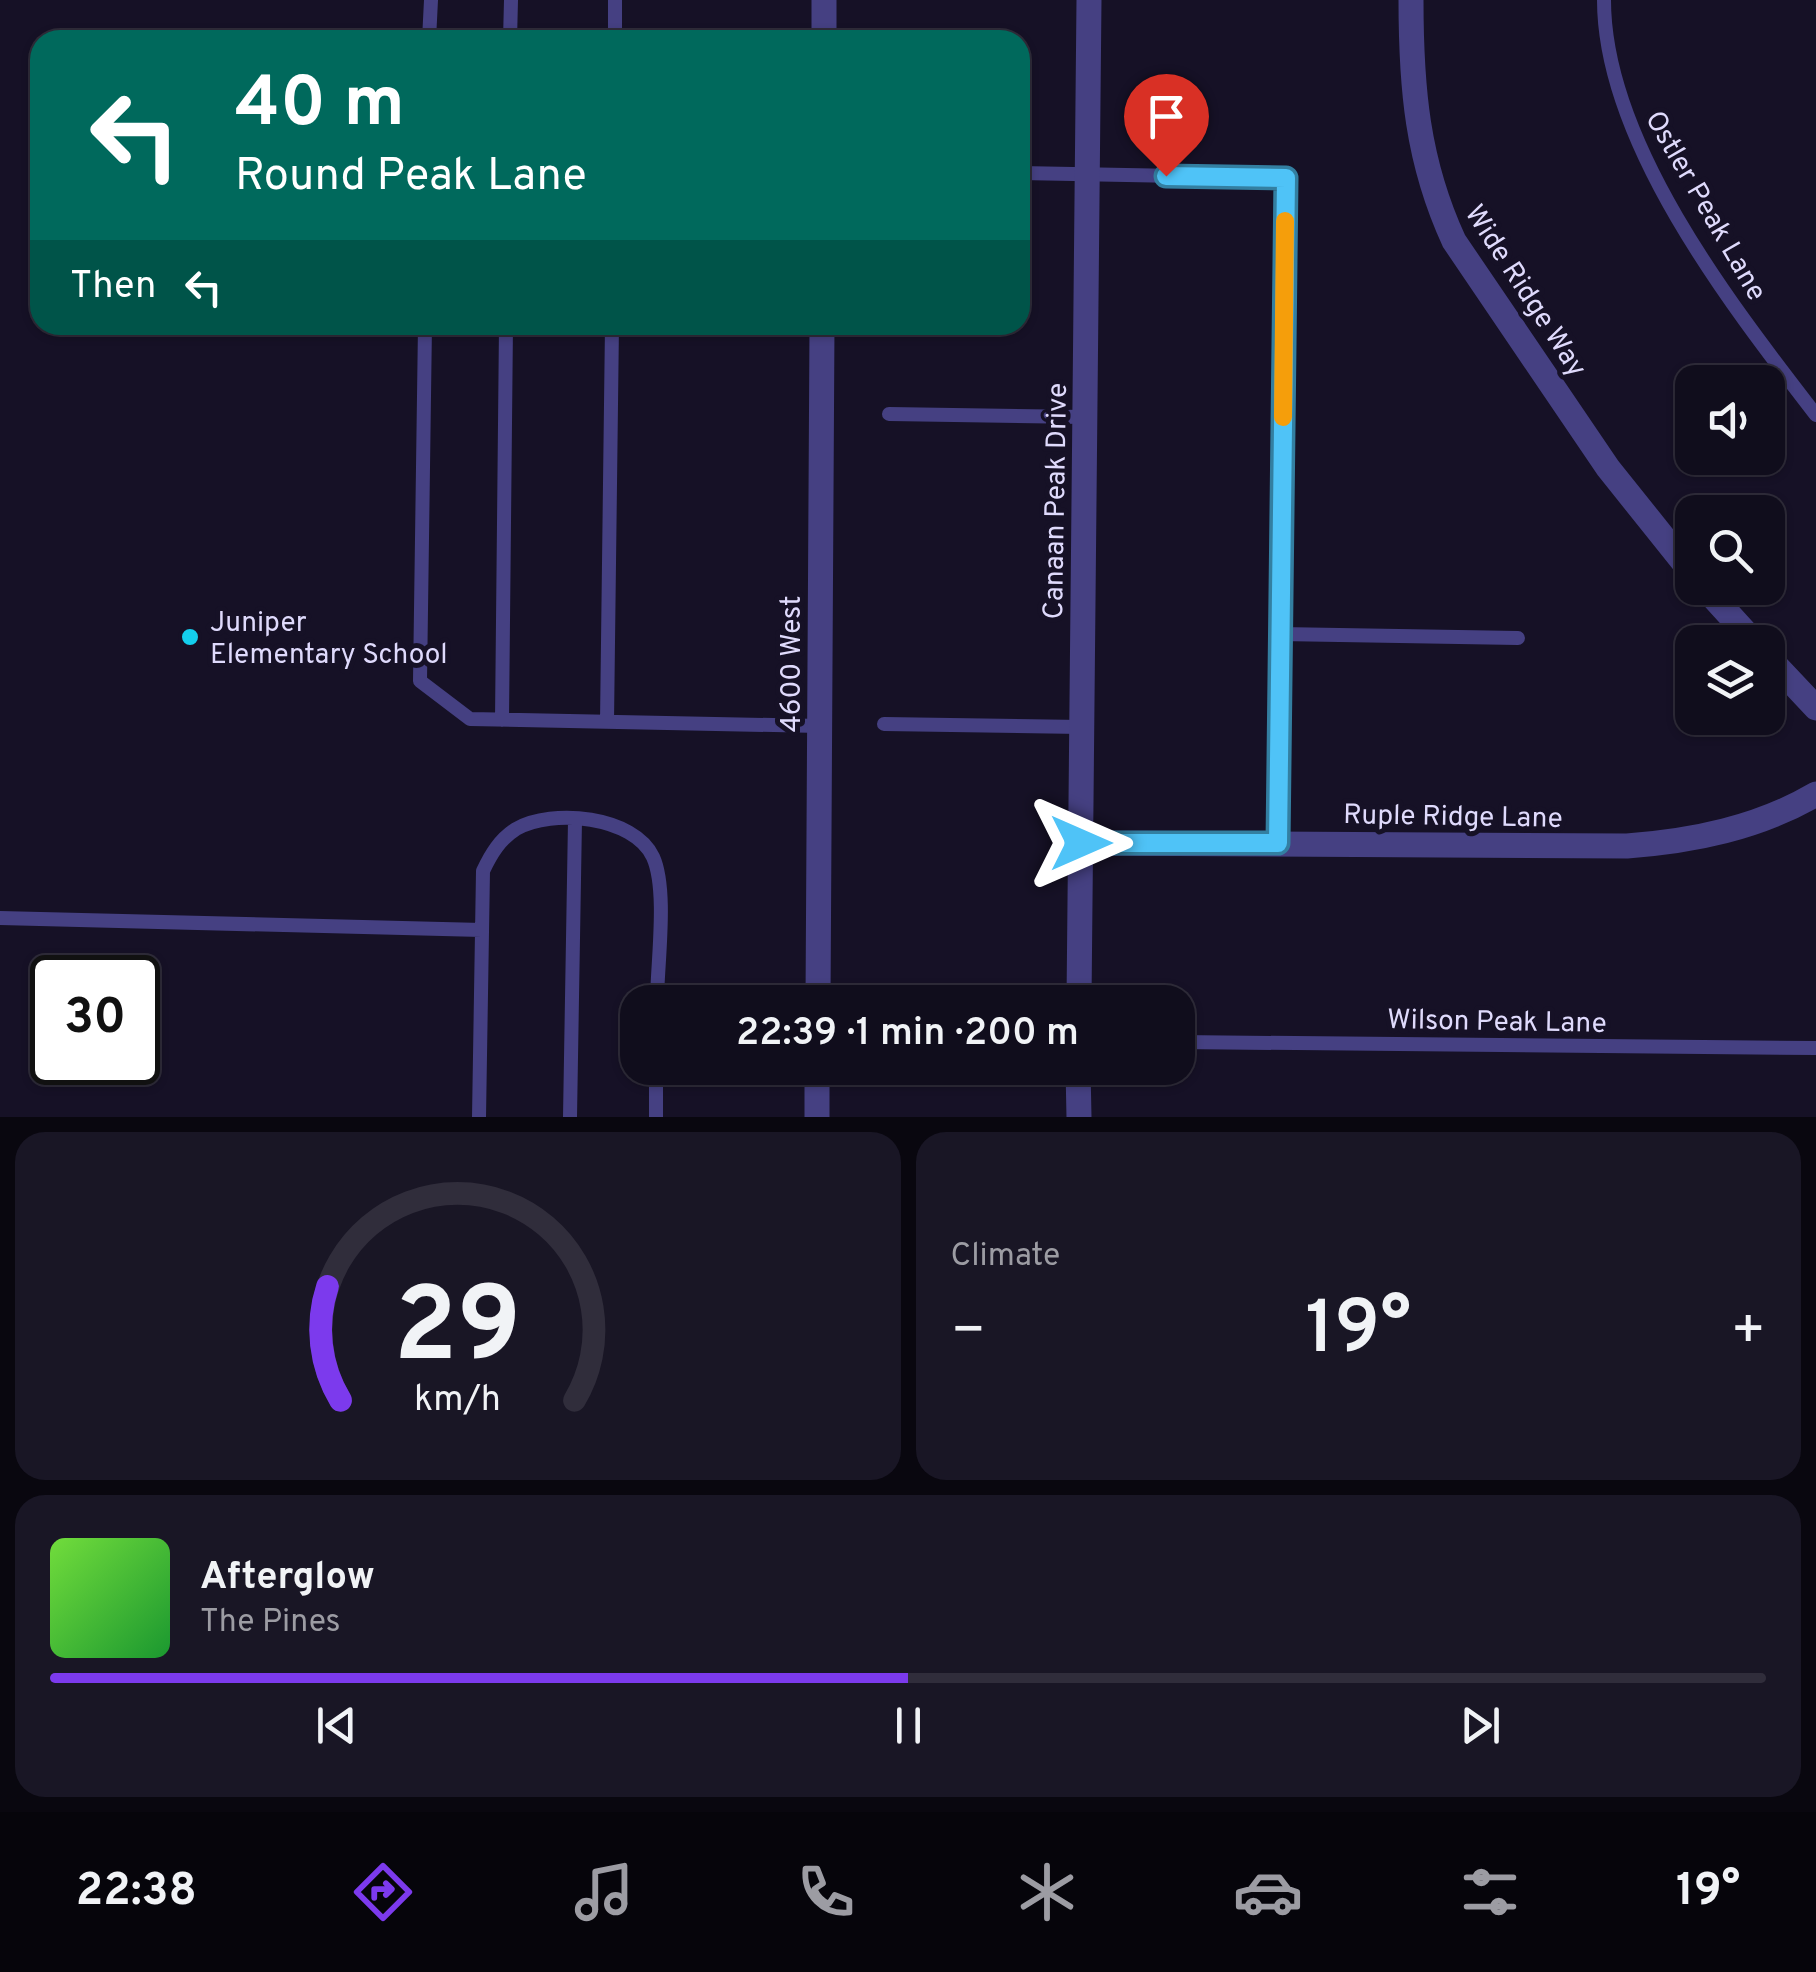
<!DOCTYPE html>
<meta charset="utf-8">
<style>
:root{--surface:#100d1c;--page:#191625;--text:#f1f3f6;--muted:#9c9ca3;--line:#302d3b;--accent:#7c3aed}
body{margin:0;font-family:Overpass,sans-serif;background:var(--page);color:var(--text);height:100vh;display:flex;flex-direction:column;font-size:38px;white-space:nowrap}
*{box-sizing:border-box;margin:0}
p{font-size:32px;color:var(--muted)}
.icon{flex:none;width:55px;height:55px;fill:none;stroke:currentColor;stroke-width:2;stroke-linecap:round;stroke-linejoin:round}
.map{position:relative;height:1117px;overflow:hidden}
.panel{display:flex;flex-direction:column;gap:15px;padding:15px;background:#09070f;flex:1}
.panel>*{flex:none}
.banner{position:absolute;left:30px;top:30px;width:1000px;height:305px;border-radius:30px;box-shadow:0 2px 8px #0004,0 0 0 2px var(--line);background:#00695c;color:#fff;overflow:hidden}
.tools{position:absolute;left:1675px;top:365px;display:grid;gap:20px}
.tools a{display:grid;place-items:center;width:110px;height:110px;border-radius:20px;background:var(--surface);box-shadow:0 2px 8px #0004,0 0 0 2px var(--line);font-size:50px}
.speed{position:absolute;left:30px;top:955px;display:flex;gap:20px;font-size:50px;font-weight:700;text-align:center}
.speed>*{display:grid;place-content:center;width:130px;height:130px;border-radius:50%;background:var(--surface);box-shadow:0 2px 8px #0004,0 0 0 2px var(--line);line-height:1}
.speed .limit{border:5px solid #111;border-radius:15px;background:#fff;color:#111}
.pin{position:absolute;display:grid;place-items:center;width:85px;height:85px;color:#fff;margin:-102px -42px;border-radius:50% 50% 50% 0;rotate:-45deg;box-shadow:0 0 10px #0007}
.pin .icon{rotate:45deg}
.me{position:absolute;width:110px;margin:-55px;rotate:90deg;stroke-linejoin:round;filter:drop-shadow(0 0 8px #0008)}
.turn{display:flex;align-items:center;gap:35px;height:210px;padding:0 40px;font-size:45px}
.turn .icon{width:130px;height:130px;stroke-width:2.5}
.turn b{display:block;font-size:70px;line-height:85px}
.then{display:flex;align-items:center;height:95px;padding:0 40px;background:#0003;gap:20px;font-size:38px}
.big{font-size:75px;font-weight:600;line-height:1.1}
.panel .tile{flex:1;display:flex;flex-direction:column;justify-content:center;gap:15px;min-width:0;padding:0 35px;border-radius:30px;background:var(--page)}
.panel .dial{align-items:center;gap:0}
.dial svg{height:260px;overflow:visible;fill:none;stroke:var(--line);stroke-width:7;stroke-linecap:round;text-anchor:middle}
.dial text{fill:var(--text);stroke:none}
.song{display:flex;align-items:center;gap:30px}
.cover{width:120px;height:120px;border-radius:15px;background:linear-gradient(135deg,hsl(100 70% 55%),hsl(130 70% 35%))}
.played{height:10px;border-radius:5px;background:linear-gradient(90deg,var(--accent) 50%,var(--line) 50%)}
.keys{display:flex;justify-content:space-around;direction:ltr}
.heat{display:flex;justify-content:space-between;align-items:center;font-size:55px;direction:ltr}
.panel .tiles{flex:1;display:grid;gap:15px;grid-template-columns:1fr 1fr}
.tile:last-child{grid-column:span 2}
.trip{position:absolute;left:620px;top:985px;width:575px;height:100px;border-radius:30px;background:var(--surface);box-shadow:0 2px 8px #0004,0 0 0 2px var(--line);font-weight:600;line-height:100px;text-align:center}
.tab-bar{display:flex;height:160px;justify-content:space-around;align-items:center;background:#06050b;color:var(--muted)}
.tab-bar .icon{width:70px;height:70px}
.tab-bar .on{color:var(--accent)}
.tab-bar b{font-size:45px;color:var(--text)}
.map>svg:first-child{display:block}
</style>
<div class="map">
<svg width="1816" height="1117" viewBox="0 0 1816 1117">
<rect width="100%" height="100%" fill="#161126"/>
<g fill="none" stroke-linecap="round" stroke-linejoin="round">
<path stroke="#454082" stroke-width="14" d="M 1604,0 C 1604,142 1731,305 1816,415
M 429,40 L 431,0
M 510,40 L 511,0
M 615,40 L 615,0
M 1020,173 L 1285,178 L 1278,843
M 425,325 L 420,681 L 470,719 L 820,726
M 889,414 L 1084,417
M 1280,634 L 1518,638
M 502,720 L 506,325
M 607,722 L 612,325
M 884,724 L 1082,727
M 0,918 L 482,930
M 1178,1042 L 1816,1048
M 479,1117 L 483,871 C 491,854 500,839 516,829 C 552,808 634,816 653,857 C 668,890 657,965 657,1002
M 570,1117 L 575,820
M 656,1117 L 656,1068"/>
<path stroke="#454082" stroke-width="25" d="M 1411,0 C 1411,87 1417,161 1454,241 L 1608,468 L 1692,573
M 824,40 L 824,0
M 1705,588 L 1754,642
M 1768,657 L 1816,708
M 1081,843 L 1627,846 C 1693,841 1758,828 1816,794
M 818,1002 L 822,325
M 1079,1002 L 1089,0
M 1078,1068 L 1079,1117
M 817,1117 L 817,1068"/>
</g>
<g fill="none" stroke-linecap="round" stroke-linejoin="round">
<g stroke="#337fa1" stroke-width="25">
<path id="route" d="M 1081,843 L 1278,843 L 1286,178 L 1166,176"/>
</g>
<use href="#route" stroke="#4fc3f7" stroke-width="18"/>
<path stroke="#f59e0b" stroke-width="18" d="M 1283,417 L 1285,221"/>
</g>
<circle fill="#14cfee" stroke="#161126" stroke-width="4" cx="190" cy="637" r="10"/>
<g text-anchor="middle" stroke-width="10" stroke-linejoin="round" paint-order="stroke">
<g font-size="28" fill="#dfdafc" stroke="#161126">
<text transform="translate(1707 205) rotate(60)" y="10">Ostler Peak Lane</text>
<text transform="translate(1527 290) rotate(57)" y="10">Wide Ridge Way</text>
<text transform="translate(1054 501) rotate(-89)" y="10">Canaan Peak Drive</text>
<text transform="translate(790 664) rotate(-90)" y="10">4600 West</text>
<text transform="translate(1453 815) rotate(1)" y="10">Ruple Ridge Lane</text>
<text transform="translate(1497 1020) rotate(1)" y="10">Wilson Peak Lane</text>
</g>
<g font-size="28" fill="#dfdafc" stroke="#161126" text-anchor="start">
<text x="210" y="631">Juniper<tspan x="210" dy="32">Elementary School</tspan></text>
</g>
</g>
</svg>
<div class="tools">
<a><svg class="icon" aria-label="sound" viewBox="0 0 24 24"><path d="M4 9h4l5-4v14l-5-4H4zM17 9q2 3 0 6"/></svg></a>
<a><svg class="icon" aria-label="search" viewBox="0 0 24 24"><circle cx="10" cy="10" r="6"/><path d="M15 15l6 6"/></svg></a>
<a><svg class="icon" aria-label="layers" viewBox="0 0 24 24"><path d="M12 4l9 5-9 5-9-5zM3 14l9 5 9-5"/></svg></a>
</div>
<div class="speed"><div class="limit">30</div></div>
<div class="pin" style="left:1166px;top:176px;background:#d93025"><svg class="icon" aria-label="arrive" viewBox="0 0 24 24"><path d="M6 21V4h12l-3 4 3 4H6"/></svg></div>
<svg class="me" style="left:1081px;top:843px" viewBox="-20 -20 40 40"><path d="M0-17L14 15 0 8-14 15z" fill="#4fc3f7" stroke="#fff" stroke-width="4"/></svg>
<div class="trip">22:39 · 1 min · 200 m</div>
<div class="banner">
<div class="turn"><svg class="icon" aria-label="left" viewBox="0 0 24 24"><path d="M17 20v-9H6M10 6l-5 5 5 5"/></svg><div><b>40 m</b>Round Peak Lane</div></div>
<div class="then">Then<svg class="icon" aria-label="left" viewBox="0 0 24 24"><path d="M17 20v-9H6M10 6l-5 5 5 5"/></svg></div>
</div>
</div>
<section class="panel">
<div class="tiles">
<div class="tile dial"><svg viewBox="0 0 100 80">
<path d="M14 69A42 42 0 1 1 86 69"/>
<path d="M14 69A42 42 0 0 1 10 34" stroke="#7c3aed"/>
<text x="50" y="56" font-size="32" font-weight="700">29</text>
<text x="50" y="72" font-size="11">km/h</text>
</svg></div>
<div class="tile"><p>Climate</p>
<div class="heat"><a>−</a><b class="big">19°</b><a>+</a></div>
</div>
<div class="tile">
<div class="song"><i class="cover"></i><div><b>Afterglow</b><p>The Pines</p></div></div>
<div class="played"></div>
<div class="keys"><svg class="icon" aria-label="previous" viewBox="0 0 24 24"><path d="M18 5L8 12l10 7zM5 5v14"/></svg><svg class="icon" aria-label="pause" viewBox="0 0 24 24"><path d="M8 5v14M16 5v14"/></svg><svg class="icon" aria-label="next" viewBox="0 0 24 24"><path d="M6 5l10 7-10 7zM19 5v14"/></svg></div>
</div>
</div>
</section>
<nav class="tab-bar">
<b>22:38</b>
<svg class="icon on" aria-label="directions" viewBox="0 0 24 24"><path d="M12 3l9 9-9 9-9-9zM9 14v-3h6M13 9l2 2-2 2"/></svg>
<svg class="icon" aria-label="music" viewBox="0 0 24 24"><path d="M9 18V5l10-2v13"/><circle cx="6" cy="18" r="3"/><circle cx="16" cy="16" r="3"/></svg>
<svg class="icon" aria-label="phone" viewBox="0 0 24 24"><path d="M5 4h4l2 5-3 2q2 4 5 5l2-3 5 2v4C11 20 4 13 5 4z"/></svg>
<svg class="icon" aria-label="climate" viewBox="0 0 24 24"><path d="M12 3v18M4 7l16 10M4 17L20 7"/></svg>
<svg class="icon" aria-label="car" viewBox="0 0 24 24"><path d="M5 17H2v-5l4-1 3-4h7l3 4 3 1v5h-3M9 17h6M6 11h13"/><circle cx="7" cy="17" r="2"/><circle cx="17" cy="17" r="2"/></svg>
<svg class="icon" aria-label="filters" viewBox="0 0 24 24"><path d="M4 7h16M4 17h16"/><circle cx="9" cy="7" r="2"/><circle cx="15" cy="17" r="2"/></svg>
<b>19°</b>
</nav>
